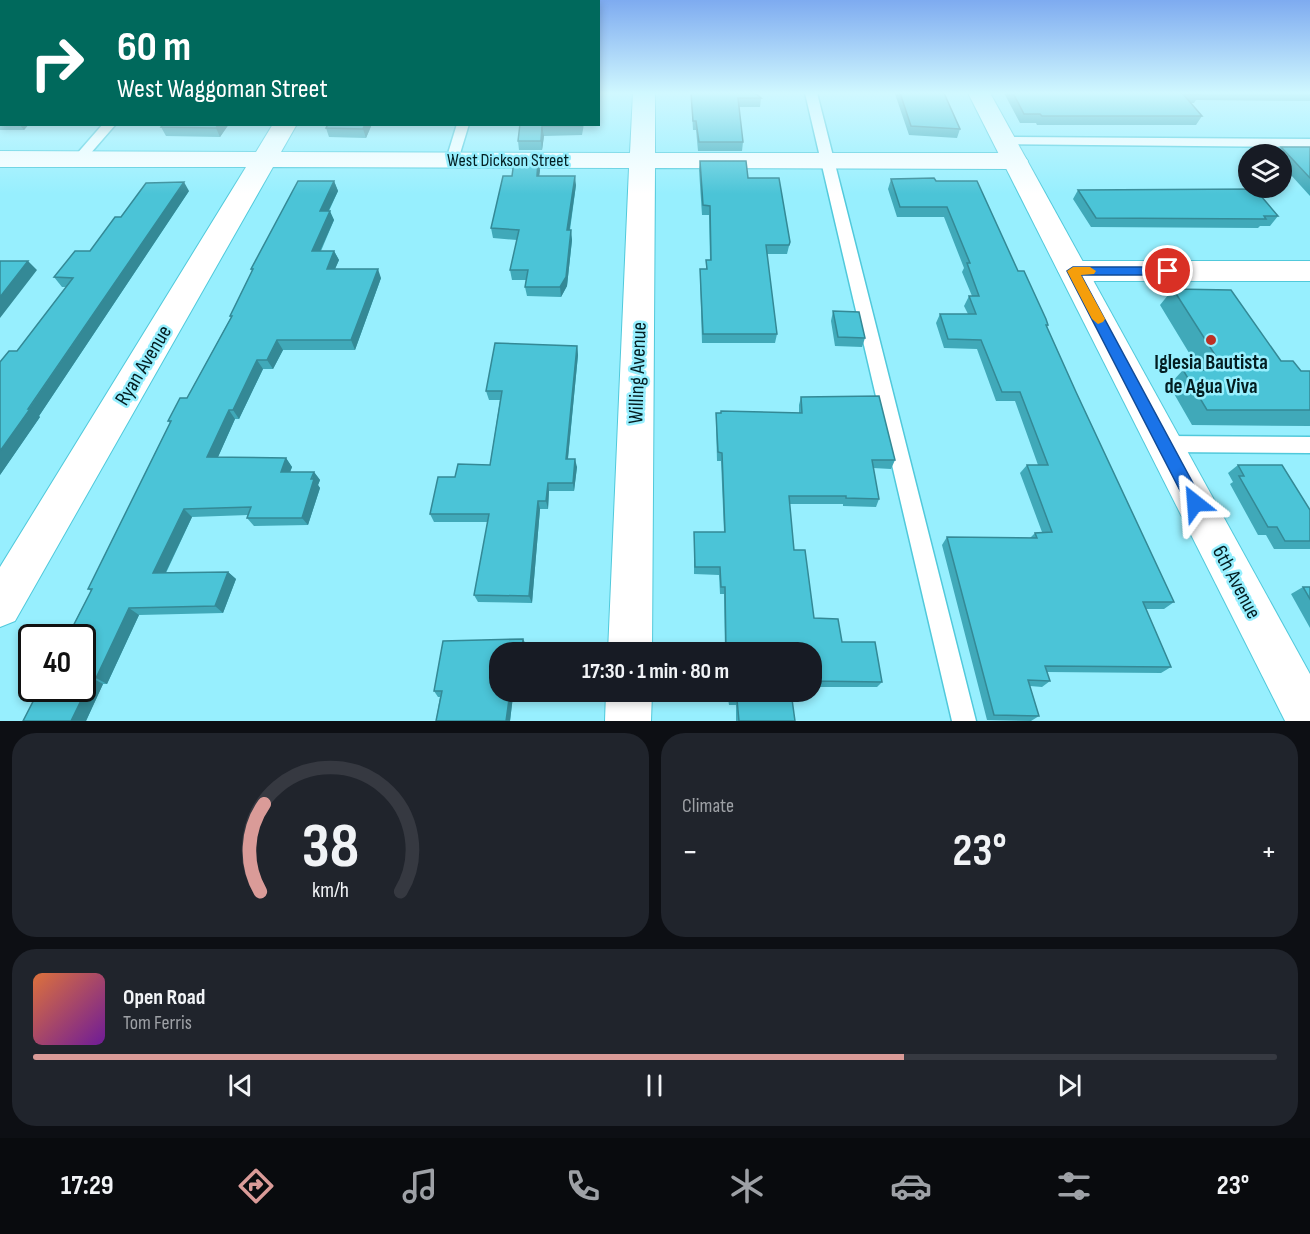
<!DOCTYPE html>
<meta charset="utf-8">
<style>
:root{--surface:#171b24;--page:#20242c;--text:#f1f3f6;--muted:#9ea1a6;--line:#363941;--accent:#da9b98}
body{margin:0;font-family:"Sofia Sans Condensed",sans-serif;background:var(--page);color:var(--text);height:100vh;display:flex;flex-direction:column;font-size:22px;white-space:nowrap}
*{box-sizing:border-box;margin:0}
p{font-size:20px;color:var(--muted)}
.icon{flex:none;width:33px;height:33px;fill:none;stroke:currentColor;stroke-width:2;stroke-linecap:round;stroke-linejoin:round}
.map{position:relative;height:721px;overflow:hidden}
.side{display:flex;flex-direction:column;gap:12px;padding:12px;background:#0d0f14;flex:1}
.side>*{flex:none}
.guide{position:absolute;left:0px;top:0px;width:600px;height:126px;box-shadow:0 3px 9px #0003;background:#00695c;color:#fff;overflow:hidden}
.controls{position:absolute;left:1238px;top:144px;display:grid;gap:12px}
.controls a{display:grid;place-items:center;width:54px;height:54px;border-radius:50%;background:var(--surface);box-shadow:0 3px 9px #0003;font-size:30px}
.speed{position:absolute;left:18px;top:624px;display:flex;gap:12px;font-size:30px;font-weight:700;text-align:center}
.speed>*{display:grid;place-content:center;width:78px;height:78px;border-radius:50%;background:var(--surface);box-shadow:0 3px 9px #0003;line-height:1}
.speed .limit{border:3px solid #111;border-radius:9px;background:#fff;color:#111}
.pin{position:absolute;display:grid;place-items:center;width:51px;height:51px;color:#fff;margin:-26px;border:3px solid #fff;border-radius:50%;box-shadow:0 2px 6px #0007}
.me{position:absolute;width:66px;margin:-33px;rotate:332deg;stroke-linejoin:round;filter:drop-shadow(0 0 4px #0008)}
.turn{display:flex;align-items:center;gap:21px;height:126px;padding:0 18px;font-size:27px}
.turn .icon{width:78px;height:78px;stroke-width:2.5}
.turn b{display:block;font-size:42px;line-height:51px}
.big{font-size:45px;font-weight:700;line-height:1.1}
.side .card{flex:1;display:flex;flex-direction:column;justify-content:center;gap:9px;min-width:0;padding:0 21px;border-radius:24px;background:var(--page)}
.side .dial{align-items:center;gap:0}
.dial svg{height:156px;overflow:visible;fill:none;stroke:var(--line);stroke-width:7;stroke-linecap:round;text-anchor:middle}
.dial text{fill:var(--text);stroke:none}
.song{display:flex;align-items:center;gap:18px}
.cover{width:72px;height:72px;border-radius:9px;background:linear-gradient(135deg,hsl(20 70% 55%),hsl(280 70% 35%))}
.played{height:6px;border-radius:3px;background:linear-gradient(90deg,var(--accent) 70%,var(--line) 70%)}
.keys{display:flex;justify-content:space-around;direction:ltr}
.heat{display:flex;justify-content:space-between;align-items:center;font-size:33px;direction:ltr}
.side .tiles{flex:1;display:grid;gap:12px;grid-template-columns:1fr 1fr}
.card:last-child{grid-column:span 2}
.trip{position:absolute;left:489px;top:642px;width:333px;height:60px;border-radius:24px;background:var(--surface);box-shadow:0 3px 9px #0003;font-weight:700;line-height:60px;text-align:center}
.dock{display:flex;height:96px;justify-content:space-around;align-items:center;background:#090b0e;color:var(--muted)}
.dock .icon{width:42px;height:42px}
.dock .active{color:var(--accent)}
.dock b{font-size:27px;color:var(--text)}
.map>svg:first-child{display:block}
</style>
<div class="map">
<svg width="1310" height="721" viewBox="0 0 1310 721">
<rect width="100%" height="100%" fill="#97effe"/>
<g fill="none" stroke-linecap="round" stroke-linejoin="round">
<g stroke="#51c9db" stroke-width="3">
<path id="lane" d="M 805,93 L 817,93 L 976,721 L 952,721 Z
M 103,124 L 116,124 L 83,162 L 75,162 L 73,159 L 75,156 Z
M 457,124 L 469,124 L 458,160 L 452,164 L 446,160 Z
M 1004,137 L 1310,139 L 1310,147 L 1000,144 L 998,141 Z
M 1164,436 L 1310,437 L 1310,453 L 1164,452 L 1158,449 L 1155,444 L 1158,439 Z"/>
</g>
<g stroke="#51c9db" stroke-width="2">
<path id="street" d="M 633,93 L 655,93 L 655,153 L 1015,153 L 1024,156 L 1028,161 L 1024,166 L 1015,169 L 655,168 L 652,652 L 608,652 L 629,168 L 273,167 L 15,621 L 0,627 L 0,567 L 246,167 L 0,167 L 0,151 L 256,152 L 273,124 L 297,124 L 281,152 L 630,153 Z
M 1073,261 L 1310,261 L 1310,281 L 1073,281 L 1063,278 L 1058,271 L 1063,264 Z
M 606,692 L 652,692 L 651,721 L 605,721 Z"/>
</g>
<g stroke="#51c9db" stroke-width="2">
<path id="secondary" d="M 968,93 L 990,93 L 1310,674 L 1310,721 L 1285,721 Z"/>
</g>
<use href="#lane" fill="#fff" fill-rule="evenodd"/>
<use href="#street" fill="#fff" fill-rule="evenodd"/>
<use href="#secondary" fill="#fff" fill-rule="evenodd"/>
</g>
<path fill="#40a9b9" d="M 0,93 L 2,93 L 2,124 L 29,124 L 24,130 L 0,130 Z
M 691,93 L 755,93 L 761,98 L 760,107 L 739,107 L 743,142 L 742,151 L 698,151 L 696,130 L 693,130 Z
M 895,93 L 944,93 L 960,129 L 957,138 L 909,135 L 895,94 Z
M 1004,93 L 1310,93 L 1310,101 L 1196,100 L 1194,103 L 1190,103 L 1202,116 L 1196,125 L 1037,125 L 1036,123 L 1020,123 Z
M 229,124 L 220,137 L 166,136 L 161,127 Z
M 372,124 L 366,138 L 329,137 L 326,128 Z
M 520,124 L 584,124 L 582,135 L 544,136 L 542,150 L 519,150 L 518,141 Z
M 1281,147 L 1310,147 L 1310,196 L 1281,164 L 1281,154 L 1276,154 Z
M 538,161 L 540,170 L 539,176 L 576,185 L 570,230 L 572,240 L 567,286 L 561,297 L 527,296 L 525,287 L 526,280 L 512,280 L 510,270 L 517,240 L 493,238 L 491,228 L 512,176 Z
M 700,161 L 748,178 L 790,242 L 787,254 L 767,254 L 777,334 L 775,343 L 702,343 L 700,278 L 700,269 L 706,269 L 706,260 L 710,260 L 709,215 L 702,215 L 699,170 Z
M 891,179 L 936,181 L 1018,271 L 1048,325 L 1047,327 L 1076,392 L 1174,602 L 1164,609 L 1146,609 L 1171,667 L 1161,673 L 1047,672 L 1050,681 L 1042,687 L 1030,686 L 1039,716 L 1031,721 L 987,720 L 942,545 L 947,537 L 1030,538 L 1035,533 L 1042,532 L 1020,473 L 1027,465 L 1038,465 L 1015,401 L 996,401 L 977,349 L 944,348 L 936,323 L 940,314 L 968,314 L 964,306 L 969,296 L 972,296 L 962,272 L 964,268 L 944,217 L 897,217 L 888,189 Z
M 334,181 L 338,191 L 329,211 L 334,220 L 321,251 L 334,251 L 339,260 L 335,269 L 381,278 L 355,350 L 283,350 L 273,369 L 263,369 L 239,419 L 235,419 L 218,457 L 286,458 L 292,467 L 290,472 L 314,472 L 320,480 L 318,485 L 320,488 L 308,525 L 254,526 L 247,518 L 248,515 L 192,517 L 166,573 L 228,572 L 236,579 L 223,613 L 139,615 L 107,684 L 103,684 L 86,721 L 23,721 L 91,591 L 88,589 L 170,423 L 168,421 L 187,398 L 231,317 L 230,316 L 252,271 L 251,269 Z
M 1078,190 L 1278,216 L 1270,226 L 1260,226 L 1258,228 L 1091,227 L 1073,199 Z
M 189,191 L 39,416 L 40,417 L 0,475 L 17,351 L 66,287 L 62,287 L 54,277 L 90,251 L 121,217 Z
M 1173,289 L 1281,361 L 1301,371 L 1310,371 L 1310,426 L 1192,425 L 1169,385 L 1183,370 L 1194,370 L 1197,366 L 1160,305 Z
M 833,311 L 865,338 L 862,347 L 835,346 L 831,321 Z
M 577,346 L 578,355 L 568,459 L 577,467 L 574,491 L 549,491 L 548,509 L 540,509 L 532,603 L 478,602 L 474,595 L 488,522 L 434,522 L 430,514 L 455,477 L 490,465 L 500,400 L 489,400 L 486,391 Z
M 801,397 L 895,460 L 891,469 L 873,468 L 879,499 L 876,507 L 843,506 L 843,504 L 789,504 L 794,550 L 814,618 L 842,642 L 882,682 L 877,687 L 812,687 L 812,652 L 725,652 L 724,594 L 720,594 L 719,575 L 694,574 L 694,532 L 724,532 L 721,461 L 717,461 L 716,422 L 716,413 L 799,413 L 799,405 Z
M 1238,465 L 1310,510 L 1310,549 L 1274,549 L 1266,535 L 1258,535 L 1230,484 L 1233,482 L 1228,473 Z
M 1303,587 L 1310,587 L 1310,628 L 1291,594 Z
M 523,639 L 526,645 L 525,652 L 500,652 L 500,692 L 520,692 L 520,696 L 513,696 L 510,721 L 436,721 L 440,697 L 438,697 L 434,691 L 443,641 Z
M 727,692 L 791,692 L 795,721 L 736,721 L 736,705 L 729,705 Z"/>
<path fill="#348996" d="M 19,124 L 29,124 L 24,130 Z
M 218,124 L 229,124 L 220,137 L 216,128 Z
M 365,124 L 372,124 L 366,138 L 363,129 Z
M 542,126 L 544,136 L 542,150 L 541,141 Z
M 538,161 L 540,170 L 538,185 L 537,176 Z
M 575,176 L 576,185 L 568,240 L 567,230 Z
M 334,181 L 338,191 L 324,220 L 320,211 Z
M 184,182 L 189,191 L 39,416 L 40,417 L 0,475 L 0,451 Z
M 330,211 L 334,220 L 316,260 L 312,251 Z
M 571,230 L 572,240 L 567,286 L 561,297 L 560,287 Z
M 334,251 L 339,260 L 331,278 L 327,269 Z
M 28,261 L 37,270 L 0,318 L 0,297 Z
M 378,269 L 381,278 L 355,350 L 351,340 Z
M 277,340 L 283,350 L 273,369 L 267,360 Z
M 577,346 L 578,355 L 567,467 L 566,459 Z
M 257,360 L 263,369 L 239,419 L 233,410 Z
M 229,410 L 235,419 L 214,466 L 207,457 Z
M 286,458 L 292,467 L 287,480 L 281,472 Z
M 575,459 L 577,467 L 574,491 L 573,483 Z
M 314,472 L 320,480 L 318,485 L 320,488 L 308,525 L 302,518 Z
M 548,483 L 549,491 L 548,509 L 546,501 Z
M 538,501 L 540,509 L 532,603 L 529,596 Z
M 184,509 L 192,517 L 162,580 L 153,573 Z
M 228,572 L 236,579 L 223,613 L 215,606 Z
M 129,608 L 139,615 L 107,684 L 96,678 Z
M 523,639 L 526,645 L 525,652 L 522,652 Z
M 92,678 L 103,684 L 86,721 L 71,721 Z
M 510,692 L 513,696 L 510,721 L 506,721 Z"/>
<path fill="#4bc4d7" stroke="#348996" stroke-width="1.5" d="M 0,93 L 2,93 L 2,121 L 0,121 Z
M 691,93 L 755,93 L 761,98 L 738,98 L 743,142 L 699,142 L 696,121 L 693,121 Z
M 900,93 L 944,93 L 960,129 L 911,126 Z
M 1013,93 L 1199,93 L 1200,94 L 1183,94 L 1202,116 L 1042,116 L 1040,114 L 1024,114 Z
M 163,124 L 218,124 L 216,128 L 161,127 Z
M 328,124 L 365,124 L 363,129 L 326,128 Z
M 520,124 L 582,124 L 582,126 L 542,126 L 541,141 L 518,141 Z
M 1281,147 L 1310,147 L 1310,178 Z
M 514,161 L 538,161 L 537,176 L 575,176 L 567,230 L 571,230 L 566,277 L 560,287 L 525,287 L 528,270 L 510,270 L 519,230 L 491,228 L 503,176 L 512,176 Z
M 700,161 L 746,161 L 748,178 L 779,178 L 790,242 L 789,245 L 766,245 L 777,334 L 703,334 L 700,269 L 707,269 L 706,260 L 711,260 L 710,206 L 703,205 Z
M 934,178 L 936,181 L 977,181 L 1018,271 L 1024,271 L 1046,319 L 1048,325 L 1046,325 L 1076,392 L 1174,602 L 1143,602 L 1171,667 L 1045,666 L 1050,681 L 1028,680 L 1039,716 L 994,715 L 947,537 L 1037,538 L 1035,533 L 1052,532 L 1027,465 L 1048,465 L 1020,392 L 1002,392 L 981,340 L 948,339 L 940,314 L 976,314 L 969,296 L 979,296 L 967,263 L 970,263 L 947,207 L 900,207 L 891,179 Z
M 298,181 L 334,181 L 320,211 L 330,211 L 312,251 L 334,251 L 327,269 L 378,269 L 351,340 L 277,340 L 267,360 L 257,360 L 233,410 L 229,410 L 207,457 L 286,458 L 281,472 L 314,472 L 311,479 L 314,479 L 302,518 L 247,518 L 251,507 L 184,509 L 153,573 L 228,572 L 215,606 L 129,608 L 96,678 L 92,678 L 71,721 L 23,721 L 40,688 L 82,688 L 82,638 L 60,638 L 61,636 L 68,636 L 92,589 L 88,589 L 171,421 L 168,421 L 180,398 L 187,398 L 232,316 L 230,316 L 253,269 L 251,269 Z
M 184,182 L 28,409 L 30,409 L 0,451 L 0,362 L 9,351 L 17,351 L 73,278 L 54,277 L 75,251 L 90,251 L 115,217 L 121,217 L 146,183 Z
M 1255,189 L 1278,216 L 1264,216 L 1266,219 L 1096,218 L 1078,190 Z
M 0,261 L 28,261 L 0,297 Z
M 1173,289 L 1231,290 L 1281,361 L 1293,361 L 1301,371 L 1310,371 L 1310,410 L 1207,410 L 1183,370 L 1212,370 L 1204,358 L 1217,358 Z
M 833,311 L 859,312 L 865,338 L 838,337 Z
M 495,343 L 577,346 L 566,459 L 575,459 L 573,483 L 548,483 L 546,501 L 538,501 L 529,596 L 474,595 L 489,514 L 430,514 L 438,477 L 455,477 L 458,464 L 490,465 L 502,391 L 486,391 Z
M 879,396 L 895,460 L 872,460 L 879,499 L 846,498 L 846,496 L 789,496 L 794,550 L 805,550 L 814,618 L 838,619 L 842,642 L 875,642 L 882,682 L 812,681 L 812,652 L 726,652 L 725,587 L 721,587 L 720,567 L 695,567 L 694,532 L 725,532 L 722,453 L 718,452 L 716,413 L 721,413 L 721,411 L 802,413 L 801,397 Z
M 1238,465 L 1282,465 L 1310,510 L 1310,541 L 1285,541 L 1277,527 L 1268,527 L 1239,476 L 1244,476 Z
M 1303,587 L 1310,587 L 1310,599 Z
M 523,639 L 522,652 L 500,652 L 500,692 L 510,692 L 506,721 L 436,721 L 442,691 L 434,691 L 443,641 Z
M 729,692 L 791,692 L 795,721 L 739,721 L 737,700 L 730,700 Z"/>
<linearGradient id="sky" x2="0" y2="1"><stop stop-color="#7eabf0"/><stop offset="0.48" stop-color="#d0f8ff"/><stop offset="1" stop-color="#d0f8ff" stop-opacity="0"/></linearGradient>
<rect width="1310" height="194" fill="url(#sky)"/>
<path fill="#1a73e8" stroke="#114b97" stroke-width="1.5" d="M 1073,267 L 1168,267 L 1174,271 L 1168,275 L 1081,275 L 1201,498 L 1203,503 L 1201,508 L 1195,510 L 1189,508 L 1067,271 Z"/>
<path fill="#f59e0b" d="M 1073,267 L 1090,267 L 1096,271 L 1094,274 L 1081,275 L 1105,319 L 1103,322 L 1098,324 L 1092,319 L 1067,271 Z"/>
<circle fill="#bd3024" stroke="#97effe" stroke-width="2" cx="1211" cy="340" r="6"/>
<g text-anchor="middle" stroke-width="5" stroke-linejoin="round" paint-order="stroke">
<g font-size="18" fill="#031d21" stroke="#97effe">
<text x="508" y="166">West Dickson Street</text>
</g>
<g font-size="21" font-weight="bold" fill="#031d21" stroke="#97effe">
<text x="1211" y="369">Iglesia Bautista<tspan x="1211" dy="24">de Agua Viva</tspan></text>
</g>
<g font-size="21" fill="#031d21" stroke="#97effe">
<text transform="translate(143 365) rotate(-59)" y="7">Ryan Avenue</text>
<text transform="translate(637 373) rotate(-88)" y="7">Willing Avenue</text>
<text transform="translate(1237 582) rotate(62)" y="7">6th Avenue</text>
</g>
</g>
</svg>
<div class="controls">
<a><svg class="icon" aria-label="layers" viewBox="0 0 24 24"><path d="M12 4l9 5-9 5-9-5zM3 14l9 5 9-5"/></svg></a>
</div>
<div class="speed"><div class="limit">40</div></div>
<div class="pin" style="left:1168px;top:271px;background:#d93025"><svg class="icon" aria-label="arrive" viewBox="0 0 24 24"><path d="M6 21V4h12l-3 4 3 4H6"/></svg></div>
<svg class="me" style="left:1195px;top:503px" viewBox="-20 -20 40 40"><path d="M0-17L14 15 0 8-14 15z" fill="#1a73e8" stroke="#fff" stroke-width="4"/></svg>
<div class="trip">17:30 · 1 min · 80 m</div>
<div class="guide">
<div class="turn"><svg class="icon" aria-label="right" viewBox="0 0 24 24"><path d="M7 20v-9h11M14 6l5 5-5 5"/></svg><div><b>60 m</b>West Waggoman Street</div></div>
</div>
</div>
<section class="side">
<div class="tiles">
<div class="card dial"><svg viewBox="0 0 100 80">
<path d="M14 69A42 42 0 1 1 86 69"/>
<path d="M14 69A42 42 0 0 1 16 24" stroke="#da9b98"/>
<text x="50" y="56" font-size="32" font-weight="700">38</text>
<text x="50" y="72" font-size="11">km/h</text>
</svg></div>
<div class="card"><p>Climate</p>
<div class="heat"><a>−</a><b class="big">23°</b><a>+</a></div>
</div>
<div class="card">
<div class="song"><i class="cover"></i><div><b>Open Road</b><p>Tom Ferris</p></div></div>
<div class="played"></div>
<div class="keys"><svg class="icon" aria-label="previous" viewBox="0 0 24 24"><path d="M18 5L8 12l10 7zM5 5v14"/></svg><svg class="icon" aria-label="pause" viewBox="0 0 24 24"><path d="M8 5v14M16 5v14"/></svg><svg class="icon" aria-label="next" viewBox="0 0 24 24"><path d="M6 5l10 7-10 7zM19 5v14"/></svg></div>
</div>
</div>
</section>
<nav class="dock">
<b>17:29</b>
<svg class="icon active" aria-label="directions" viewBox="0 0 24 24"><path d="M12 3l9 9-9 9-9-9zM9 14v-3h6M13 9l2 2-2 2"/></svg>
<svg class="icon" aria-label="music" viewBox="0 0 24 24"><path d="M9 18V5l10-2v13"/><circle cx="6" cy="18" r="3"/><circle cx="16" cy="16" r="3"/></svg>
<svg class="icon" aria-label="phone" viewBox="0 0 24 24"><path d="M5 4h4l2 5-3 2q2 4 5 5l2-3 5 2v4C11 20 4 13 5 4z"/></svg>
<svg class="icon" aria-label="climate" viewBox="0 0 24 24"><path d="M12 3v18M4 7l16 10M4 17L20 7"/></svg>
<svg class="icon" aria-label="car" viewBox="0 0 24 24"><path d="M5 17H2v-5l4-1 3-4h7l3 4 3 1v5h-3M9 17h6M6 11h13"/><circle cx="7" cy="17" r="2"/><circle cx="17" cy="17" r="2"/></svg>
<svg class="icon" aria-label="filters" viewBox="0 0 24 24"><path d="M4 7h16M4 17h16"/><circle cx="9" cy="7" r="2"/><circle cx="15" cy="17" r="2"/></svg>
<b>23°</b>
</nav>
